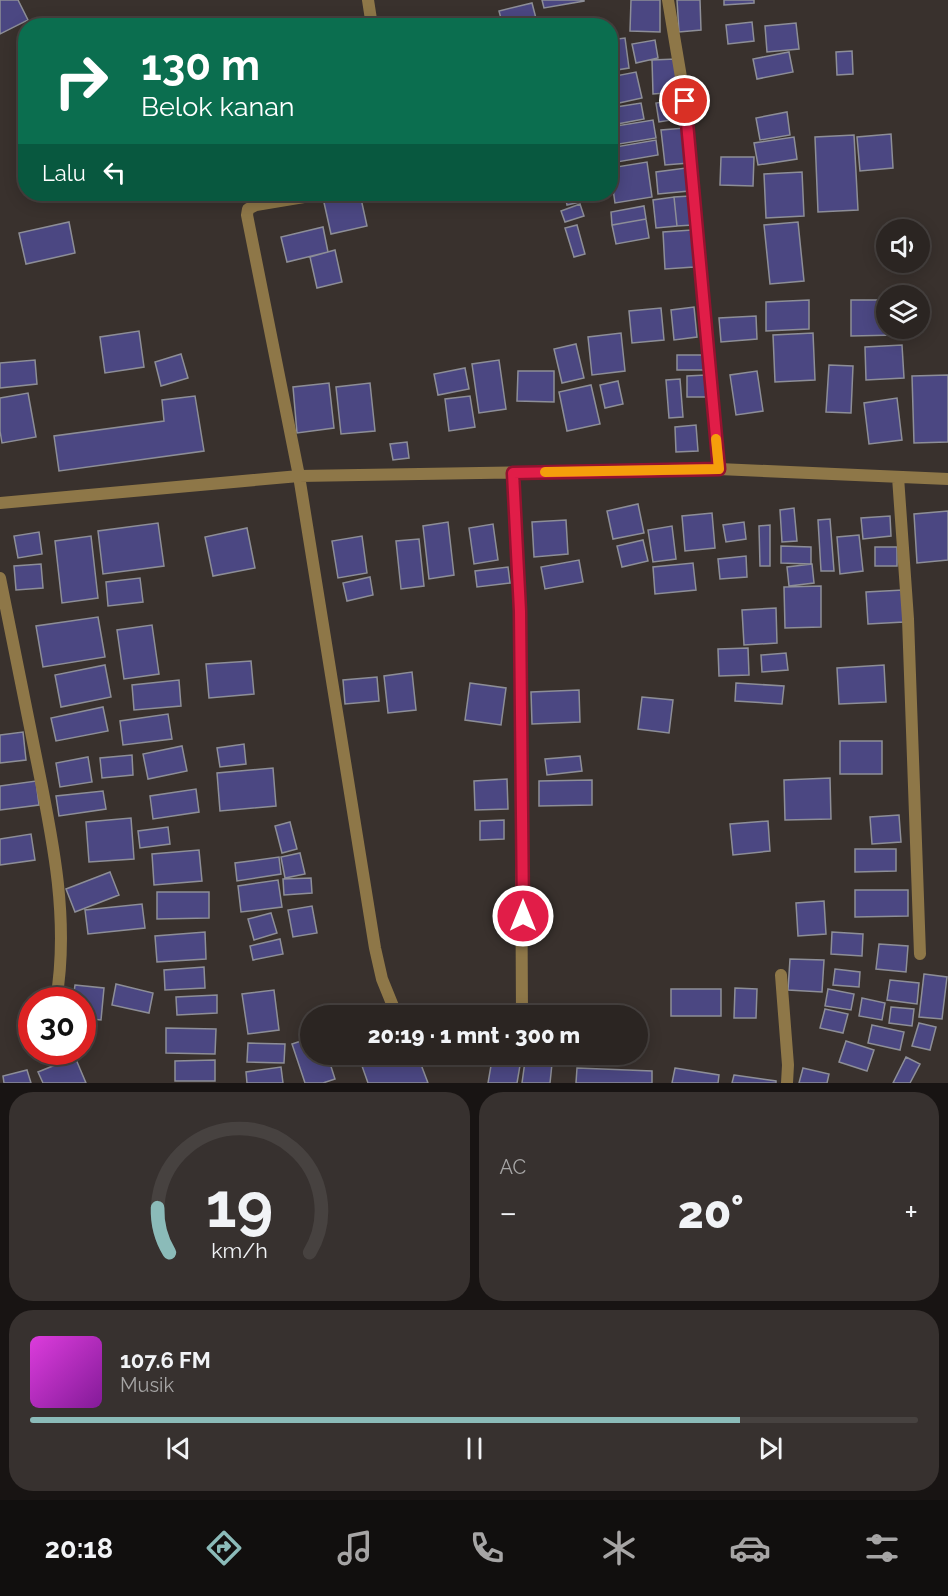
<!DOCTYPE html>
<html lang="id">
<meta charset="utf-8">
<style>
:root{--surface:#2b2522;--page:#37312f;--text:#f1f3f6;--muted:#a6a5a5;--line:#474240;--accent:#8bbbb9}
body{margin:0;font-family:Raleway,sans-serif;background:var(--page);color:var(--text);height:100vh;display:flex;flex-direction:column;font-size:22px;white-space:nowrap}
*{box-sizing:border-box;margin:0}
p{font-size:20px;color:var(--muted)}
.icon{flex:none;width:33px;height:33px;fill:none;stroke:currentColor;stroke-width:2;stroke-linecap:round;stroke-linejoin:round}
.map{position:relative;height:1083px;overflow:hidden}
.panel{display:flex;flex-direction:column;gap:9px;padding:9px;background:#181413;flex:1}
.panel>*{flex:none}
.hud{position:absolute;left:18px;top:18px;width:600px;height:183px;border-radius:24px;box-shadow:0 3px 15px #0003,0 0 0 2px var(--line);background:#0b6e4f;color:#fff;overflow:hidden}
.tools{position:absolute;left:876px;top:219px;display:grid;gap:12px}
.tools a{display:grid;place-items:center;width:54px;height:54px;border-radius:50%;background:var(--surface);box-shadow:0 3px 15px #0003,0 0 0 2px var(--line);font-size:30px}
.speed{position:absolute;left:18px;top:987px;display:flex;gap:12px;font-size:30px;font-weight:700;text-align:center}
.speed>*{display:grid;place-content:center;width:78px;height:78px;border-radius:50%;background:var(--surface);box-shadow:0 3px 15px #0003,0 0 0 2px var(--line);line-height:1}
.speed .limit{border:9px solid #d22;background:#fff;color:#111}
.pin{position:absolute;display:grid;place-items:center;width:51px;height:51px;color:#fff;margin:-26px;border:3px solid #fff;border-radius:50%;box-shadow:0 2px 6px #0007}
.me{position:absolute;width:66px;margin:-33px;rotate:0deg;stroke-linejoin:round;filter:drop-shadow(0 0 4px #0008)}
.turn{display:flex;align-items:center;gap:21px;height:126px;padding:0 24px;font-size:27px}
.turn .icon{width:78px;height:78px;stroke-width:2.5}
.turn b{display:block;font-size:42px;line-height:51px}
.then{display:flex;align-items:center;height:57px;padding:0 24px;background:#0003;gap:12px;font-size:22px}
.big{font-size:45px;font-weight:800;line-height:1.1}
.panel .card{flex:1;display:flex;flex-direction:column;justify-content:center;gap:9px;min-width:0;padding:0 21px;border-radius:24px;background:var(--page)}
.panel .dial{align-items:center;gap:0}
.dial svg{height:156px;overflow:visible;fill:none;stroke:var(--line);stroke-width:7;stroke-linecap:round;text-anchor:middle}
.dial text{fill:var(--text);stroke:none}
.song{display:flex;align-items:center;gap:18px}
.cover{width:72px;height:72px;border-radius:9px;background:linear-gradient(135deg,hsl(300 70% 55%),hsl(290 70% 35%))}
.played{height:6px;border-radius:3px;background:linear-gradient(90deg,var(--accent) 80%,var(--line) 80%)}
.keys{display:flex;justify-content:space-around;direction:ltr}
.heat{display:flex;justify-content:space-between;align-items:center;font-size:33px;direction:ltr}
.panel .tiles{flex:1;display:grid;gap:9px;grid-template-columns:1fr 1fr}
.card:last-child{grid-column:span 2}
.trip{position:absolute;left:300px;top:1005px;width:348px;height:60px;border-radius:30px;background:var(--surface);box-shadow:0 3px 15px #0003,0 0 0 2px var(--line);font-weight:800;line-height:60px;text-align:center}
.tab-bar{display:flex;height:96px;justify-content:space-around;align-items:center;background:#110f0e;color:var(--muted)}
.tab-bar .icon{width:42px;height:42px}
.tab-bar .current{color:var(--accent)}
.tab-bar b{font-size:27px;color:var(--text)}
.map>svg:first-child{display:block}
</style>
<div class="map">
<svg width="948" height="1083" viewBox="0 0 948 1083">
<rect width="100%" height="100%" fill="#39312d"/>
<path fill="#4b4782" stroke="#8d8e97" stroke-width="1.5" d="M 0,0 L 18,0 L 28,20 L 0,34 Z
M 542,0 L 584,0 L 584,1 L 544,8 Z
M 631,0 L 660,0 L 660,32 L 630,31 Z
M 677,0 L 700,0 L 701,30 L 679,32 Z
M 724,0 L 754,0 L 754,3 L 724,5 Z
M 532,3 L 538,26 L 503,26 L 499,11 Z
M 752,22 L 754,41 L 728,44 L 726,25 Z
M 796,23 L 799,49 L 767,52 L 765,26 Z
M 625,38 L 629,68 L 610,71 L 610,40 Z
M 655,40 L 658,58 L 636,63 L 632,44 Z
M 852,51 L 853,74 L 837,75 L 836,52 Z
M 789,52 L 793,72 L 757,79 L 753,59 Z
M 676,59 L 678,92 L 653,94 L 652,60 Z
M 636,72 L 642,98 L 610,105 L 610,77 Z
M 681,99 L 684,118 L 659,122 L 656,103 Z
M 641,103 L 644,119 L 612,125 L 610,108 Z
M 787,112 L 790,135 L 760,140 L 756,118 Z
M 653,120 L 656,138 L 613,145 L 610,127 Z
M 685,128 L 689,163 L 665,165 L 661,130 Z
M 891,134 L 893,168 L 860,171 L 857,137 Z
M 854,135 L 858,210 L 818,212 L 815,137 Z
M 794,137 L 797,159 L 758,165 L 754,143 Z
M 656,140 L 658,155 L 617,162 L 615,147 Z
M 721,157 L 754,157 L 753,186 L 720,185 Z
M 647,162 L 652,197 L 615,203 L 610,168 Z
M 686,168 L 689,191 L 658,194 L 656,172 Z
M 802,172 L 804,216 L 766,218 L 764,174 Z
M 345,194 L 360,194 L 367,226 L 331,234 L 323,198 Z
M 570,194 L 592,194 L 593,199 L 567,205 L 565,195 Z
M 690,196 L 693,225 L 677,226 L 674,197 Z
M 674,197 L 677,226 L 656,228 L 653,200 Z
M 580,204 L 584,216 L 565,222 L 561,211 Z
M 644,206 L 646,219 L 612,225 L 611,212 Z
M 646,219 L 649,238 L 616,244 L 612,225 Z
M 69,222 L 75,253 L 26,264 L 19,233 Z
M 798,222 L 804,281 L 770,284 L 764,225 Z
M 577,225 L 585,254 L 574,257 L 565,228 Z
M 323,227 L 328,252 L 287,262 L 281,237 Z
M 692,230 L 694,267 L 665,269 L 663,232 Z
M 335,250 L 342,282 L 317,288 L 310,257 Z
M 809,300 L 809,329 L 766,331 L 766,302 Z
M 851,300 L 886,300 L 886,328 L 897,328 L 897,335 L 851,336 Z
M 694,307 L 697,337 L 674,340 L 671,310 Z
M 661,308 L 664,340 L 632,343 L 629,311 Z
M 756,316 L 757,339 L 721,342 L 719,318 Z
M 139,331 L 144,367 L 105,373 L 100,337 Z
M 621,333 L 625,371 L 592,375 L 588,337 Z
M 813,333 L 815,380 L 775,382 L 773,335 Z
M 576,344 L 584,378 L 562,383 L 554,349 Z
M 902,345 L 904,378 L 866,380 L 865,347 Z
M 181,354 L 188,378 L 161,386 L 155,362 Z
M 677,355 L 706,355 L 706,370 L 677,370 Z
M 35,360 L 37,384 L 0,388 L 0,363 Z
M 499,360 L 506,409 L 479,413 L 472,364 Z
M 829,365 L 853,366 L 851,413 L 826,412 Z
M 465,368 L 469,389 L 438,395 L 434,374 Z
M 518,371 L 554,371 L 554,402 L 517,401 Z
M 757,371 L 763,411 L 736,415 L 730,375 Z
M 706,375 L 706,397 L 687,397 L 687,376 Z
M 948,375 L 948,442 L 914,443 L 912,376 Z
M 680,379 L 683,417 L 669,418 L 666,380 Z
M 618,381 L 623,404 L 605,408 L 600,385 Z
M 329,383 L 334,428 L 297,433 L 293,387 Z
M 370,383 L 375,431 L 341,434 L 336,387 Z
M 591,385 L 600,424 L 567,431 L 559,392 Z
M 28,393 L 36,437 L 2,443 L 0,431 L 0,398 Z
M 195,396 L 204,451 L 59,471 L 54,436 L 164,421 L 162,400 Z
M 470,396 L 475,427 L 449,431 L 445,399 Z
M 897,398 L 902,440 L 869,444 L 864,403 Z
M 696,425 L 698,451 L 676,452 L 675,427 Z
M 407,442 L 409,458 L 393,460 L 390,444 Z
M 638,504 L 644,533 L 613,539 L 607,511 Z
M 794,508 L 797,541 L 782,542 L 780,510 Z
M 948,511 L 948,560 L 917,563 L 914,514 Z
M 712,513 L 715,548 L 685,551 L 682,516 Z
M 890,516 L 891,536 L 863,539 L 861,518 Z
M 830,519 L 834,571 L 821,571 L 818,520 Z
M 566,520 L 568,554 L 534,557 L 532,522 Z
M 448,522 L 454,575 L 429,579 L 423,526 Z
M 744,522 L 746,539 L 726,542 L 723,525 Z
M 158,523 L 164,566 L 103,574 L 98,531 Z
M 493,524 L 498,560 L 474,564 L 469,528 Z
M 770,525 L 770,566 L 760,566 L 759,526 Z
M 672,526 L 676,559 L 653,562 L 648,530 Z
M 247,528 L 255,568 L 213,576 L 205,537 Z
M 39,532 L 42,554 L 18,558 L 14,536 Z
M 859,535 L 863,571 L 840,574 L 837,537 Z
M 91,536 L 98,598 L 62,603 L 55,541 Z
M 362,536 L 367,573 L 338,578 L 332,541 Z
M 419,539 L 424,586 L 401,589 L 396,541 Z
M 643,540 L 648,561 L 622,567 L 617,546 Z
M 781,546 L 811,547 L 811,564 L 781,563 Z
M 875,547 L 897,547 L 897,566 L 875,566 Z
M 746,556 L 747,577 L 720,579 L 718,559 Z
M 579,560 L 583,582 L 545,589 L 541,567 Z
M 693,563 L 696,590 L 655,594 L 653,567 Z
M 41,564 L 43,588 L 16,590 L 14,566 Z
M 812,564 L 814,583 L 789,586 L 787,567 Z
M 508,567 L 510,583 L 477,587 L 475,571 Z
M 370,577 L 373,595 L 347,601 L 343,583 Z
M 140,578 L 143,602 L 108,606 L 106,582 Z
M 821,586 L 821,627 L 785,628 L 784,587 Z
M 903,590 L 904,622 L 868,624 L 866,592 Z
M 776,608 L 777,643 L 744,645 L 742,610 Z
M 98,617 L 105,657 L 43,667 L 36,626 Z
M 152,625 L 159,674 L 124,679 L 117,630 Z
M 748,648 L 749,675 L 719,676 L 718,649 Z
M 786,653 L 788,670 L 762,672 L 761,655 Z
M 251,661 L 254,694 L 209,698 L 206,664 Z
M 105,665 L 111,697 L 61,707 L 55,675 Z
M 884,665 L 886,702 L 839,704 L 837,668 Z
M 412,672 L 416,710 L 388,713 L 384,676 Z
M 377,677 L 379,701 L 345,704 L 343,680 Z
M 179,680 L 181,706 L 134,710 L 132,685 Z
M 470,683 L 506,688 L 501,725 L 465,720 Z
M 736,683 L 784,686 L 782,704 L 735,701 Z
M 579,690 L 580,722 L 532,724 L 531,692 Z
M 642,697 L 673,700 L 669,733 L 638,729 Z
M 103,707 L 108,731 L 56,741 L 51,718 Z
M 168,714 L 172,739 L 123,745 L 120,721 Z
M 23,732 L 26,760 L 0,763 L 0,735 Z
M 840,741 L 882,741 L 882,774 L 840,774 Z
M 244,744 L 246,764 L 220,767 L 217,748 Z
M 182,746 L 187,771 L 148,779 L 143,754 Z
M 132,755 L 133,775 L 102,778 L 100,758 Z
M 580,756 L 582,771 L 547,775 L 545,759 Z
M 88,757 L 92,782 L 60,787 L 56,763 Z
M 273,768 L 276,806 L 220,811 L 217,773 Z
M 830,778 L 831,819 L 785,820 L 784,780 Z
M 507,779 L 508,809 L 475,810 L 474,781 Z
M 592,780 L 592,805 L 539,806 L 539,781 Z
M 36,781 L 39,805 L 0,810 L 0,786 Z
M 196,789 L 199,812 L 153,819 L 150,796 Z
M 103,791 L 106,809 L 59,816 L 56,796 Z
M 899,815 L 901,842 L 872,844 L 870,817 Z
M 131,818 L 134,859 L 89,862 L 86,822 Z
M 504,820 L 504,839 L 480,840 L 480,821 Z
M 768,821 L 770,851 L 733,855 L 730,824 Z
M 290,822 L 297,849 L 282,853 L 275,826 Z
M 168,827 L 170,844 L 140,848 L 138,831 Z
M 31,834 L 35,860 L 0,865 L 0,839 Z
M 855,849 L 896,849 L 896,871 L 855,872 Z
M 199,850 L 202,881 L 154,885 L 152,854 Z
M 300,853 L 305,874 L 285,878 L 281,857 Z
M 279,857 L 281,874 L 237,881 L 235,863 Z
M 110,872 L 119,895 L 75,912 L 66,889 Z
M 311,878 L 312,893 L 284,895 L 283,879 Z
M 278,880 L 282,907 L 241,912 L 238,886 Z
M 855,890 L 908,890 L 908,916 L 855,917 Z
M 157,892 L 209,892 L 209,918 L 157,919 Z
M 824,901 L 826,934 L 798,936 L 796,903 Z
M 142,904 L 145,928 L 88,934 L 85,910 Z
M 312,906 L 317,933 L 293,937 L 288,910 Z
M 271,913 L 277,933 L 254,940 L 248,919 Z
M 205,932 L 206,959 L 157,962 L 155,936 Z
M 832,932 L 863,934 L 862,956 L 831,954 Z
M 280,939 L 283,954 L 253,960 L 250,946 Z
M 879,944 L 908,946 L 906,972 L 876,969 Z
M 790,959 L 824,960 L 822,992 L 788,990 Z
M 204,967 L 205,988 L 165,990 L 164,970 Z
M 835,969 L 860,972 L 859,987 L 833,985 Z
M 924,974 L 947,977 L 942,1019 L 919,1017 Z
M 890,980 L 919,983 L 917,1004 L 887,1000 Z
M 116,984 L 153,993 L 149,1013 L 112,1005 Z
M 75,985 L 104,988 L 101,1020 L 82,1018 L 82,1000 L 73,1000 Z
M 735,988 L 757,989 L 756,1018 L 734,1018 Z
M 671,989 L 721,989 L 721,1016 L 671,1016 Z
M 828,989 L 854,994 L 851,1010 L 825,1006 Z
M 274,990 L 279,1030 L 248,1034 L 242,994 Z
M 217,995 L 217,1013 L 177,1015 L 176,997 Z
M 862,998 L 885,1003 L 882,1020 L 859,1016 Z
M 891,1007 L 914,1009 L 912,1026 L 889,1023 Z
M 825,1009 L 848,1014 L 843,1033 L 820,1028 Z
M 919,1023 L 936,1027 L 930,1050 L 912,1046 Z
M 872,1025 L 904,1032 L 900,1050 L 868,1043 Z
M 166,1028 L 216,1029 L 215,1054 L 166,1053 Z
M 310,1038 L 310,1054 L 327,1054 L 335,1079 L 323,1083 L 305,1083 L 292,1044 Z
M 846,1041 L 874,1050 L 867,1071 L 839,1062 Z
M 248,1043 L 285,1044 L 284,1063 L 247,1062 Z
M 38,1052 L 62,1052 L 39,1058 Z
M 394,1054 L 417,1054 L 428,1083 L 368,1083 L 362,1066 Z
M 493,1054 L 522,1054 L 517,1083 L 488,1083 Z
M 526,1054 L 553,1054 L 550,1083 L 522,1083 Z
M 75,1057 L 86,1083 L 43,1083 L 38,1072 Z
M 906,1057 L 920,1064 L 910,1083 L 893,1083 Z
M 215,1060 L 215,1081 L 175,1081 L 175,1061 Z
M 281,1067 L 283,1083 L 247,1083 L 246,1072 Z
M 577,1068 L 652,1071 L 652,1083 L 576,1083 Z
M 675,1068 L 719,1075 L 718,1083 L 672,1083 Z
M 803,1068 L 829,1074 L 827,1083 L 799,1083 Z
M 27,1070 L 31,1083 L 4,1083 L 3,1076 Z
M 734,1075 L 776,1081 L 776,1083 L 732,1083 Z"/>
<g fill="none" stroke-linecap="round" stroke-linejoin="round">
<path stroke="#8e7748" stroke-width="12" d="M 368,0 L 372,26
M 668,0 L 685,101 L 719,469
M 322,194 L 256,205 L 248,209 L 247,215 L 299,476 L 375,948 L 382,979 L 397,1016
M 513,473 L 520,611 L 522,1016
M 898,477 L 908,619 L 920,954
M 0,503 L 299,476 L 719,469 L 948,479
M 0,578 C 12,637 24,697 36,757 C 52,836 70,919 56,1000
M 781,975 L 788,1065 L 787,1083"/>
</g>
<g fill="none" stroke-linecap="round" stroke-linejoin="round">
<g stroke="#92132f" stroke-width="15">
<path id="route" d="M 523,916 L 520,611 L 513,473 L 719,469 L 685,101"/>
</g>
<use href="#route" stroke="#e11d48" stroke-width="10"/>
<path stroke="#f59e0b" stroke-width="10" d="M 545,472 L 719,469 L 716,439"/>
</g>
</svg>
<div class="tools">
<a><svg class="icon" aria-label="sound" viewBox="0 0 24 24"><path d="M4 9h4l5-4v14l-5-4H4zM17 9q2 3 0 6"/></svg></a>
<a><svg class="icon" aria-label="layers" viewBox="0 0 24 24"><path d="M12 4l9 5-9 5-9-5zM3 14l9 5 9-5"/></svg></a>
</div>
<div class="speed"><div class="limit">30</div></div>
<div class="pin" style="left:685px;top:101px;background:#d93025"><svg class="icon" aria-label="arrive" viewBox="0 0 24 24"><path d="M6 21V4h12l-3 4 3 4H6"/></svg></div>
<svg class="me" style="left:523px;top:916px" viewBox="-20 -20 40 40"><circle r="17" fill="#e11d48" stroke="#fff" stroke-width="3"/><path d="M0-11L8 9 0 5-8 9z" fill="#fff"/></svg>
<div class="trip">20:19 · 1 mnt · 300 m</div>
<div class="hud">
<div class="turn"><svg class="icon" aria-label="right" viewBox="0 0 24 24"><path d="M7 20v-9h11M14 6l5 5-5 5"/></svg><div><b>130 m</b>Belok kanan</div></div>
<div class="then">Lalu<svg class="icon" aria-label="left" viewBox="0 0 24 24"><path d="M17 20v-9H6M10 6l-5 5 5 5"/></svg></div>
</div>
</div>
<section class="panel">
<div class="tiles">
<div class="card dial"><svg viewBox="0 0 100 80">
<path d="M14 69A42 42 0 1 1 86 69"/>
<path d="M14 69A42 42 0 0 1 8 46" stroke="#8bbbb9"/>
<text x="50" y="56" font-size="32" font-weight="700">19</text>
<text x="50" y="72" font-size="11">km/h</text>
</svg></div>
<div class="card"><p>AC</p>
<div class="heat"><a>−</a><b class="big">20°</b><a>+</a></div>
</div>
<div class="card">
<div class="song"><i class="cover"></i><div><b>107.6 FM</b><p>Musik</p></div></div>
<div class="played"></div>
<div class="keys"><svg class="icon" aria-label="previous" viewBox="0 0 24 24"><path d="M18 5L8 12l10 7zM5 5v14"/></svg><svg class="icon" aria-label="pause" viewBox="0 0 24 24"><path d="M8 5v14M16 5v14"/></svg><svg class="icon" aria-label="next" viewBox="0 0 24 24"><path d="M6 5l10 7-10 7zM19 5v14"/></svg></div>
</div>
</div>
</section>
<nav class="tab-bar">
<b>20:18</b>
<svg class="icon current" aria-label="directions" viewBox="0 0 24 24"><path d="M12 3l9 9-9 9-9-9zM9 14v-3h6M13 9l2 2-2 2"/></svg>
<svg class="icon" aria-label="music" viewBox="0 0 24 24"><path d="M9 18V5l10-2v13"/><circle cx="6" cy="18" r="3"/><circle cx="16" cy="16" r="3"/></svg>
<svg class="icon" aria-label="phone" viewBox="0 0 24 24"><path d="M5 4h4l2 5-3 2q2 4 5 5l2-3 5 2v4C11 20 4 13 5 4z"/></svg>
<svg class="icon" aria-label="climate" viewBox="0 0 24 24"><path d="M12 3v18M4 7l16 10M4 17L20 7"/></svg>
<svg class="icon" aria-label="car" viewBox="0 0 24 24"><path d="M5 17H2v-5l4-1 3-4h7l3 4 3 1v5h-3M9 17h6M6 11h13"/><circle cx="7" cy="17" r="2"/><circle cx="17" cy="17" r="2"/></svg>
<svg class="icon" aria-label="filters" viewBox="0 0 24 24"><path d="M4 7h16M4 17h16"/><circle cx="9" cy="7" r="2"/><circle cx="15" cy="17" r="2"/></svg>
</nav>
